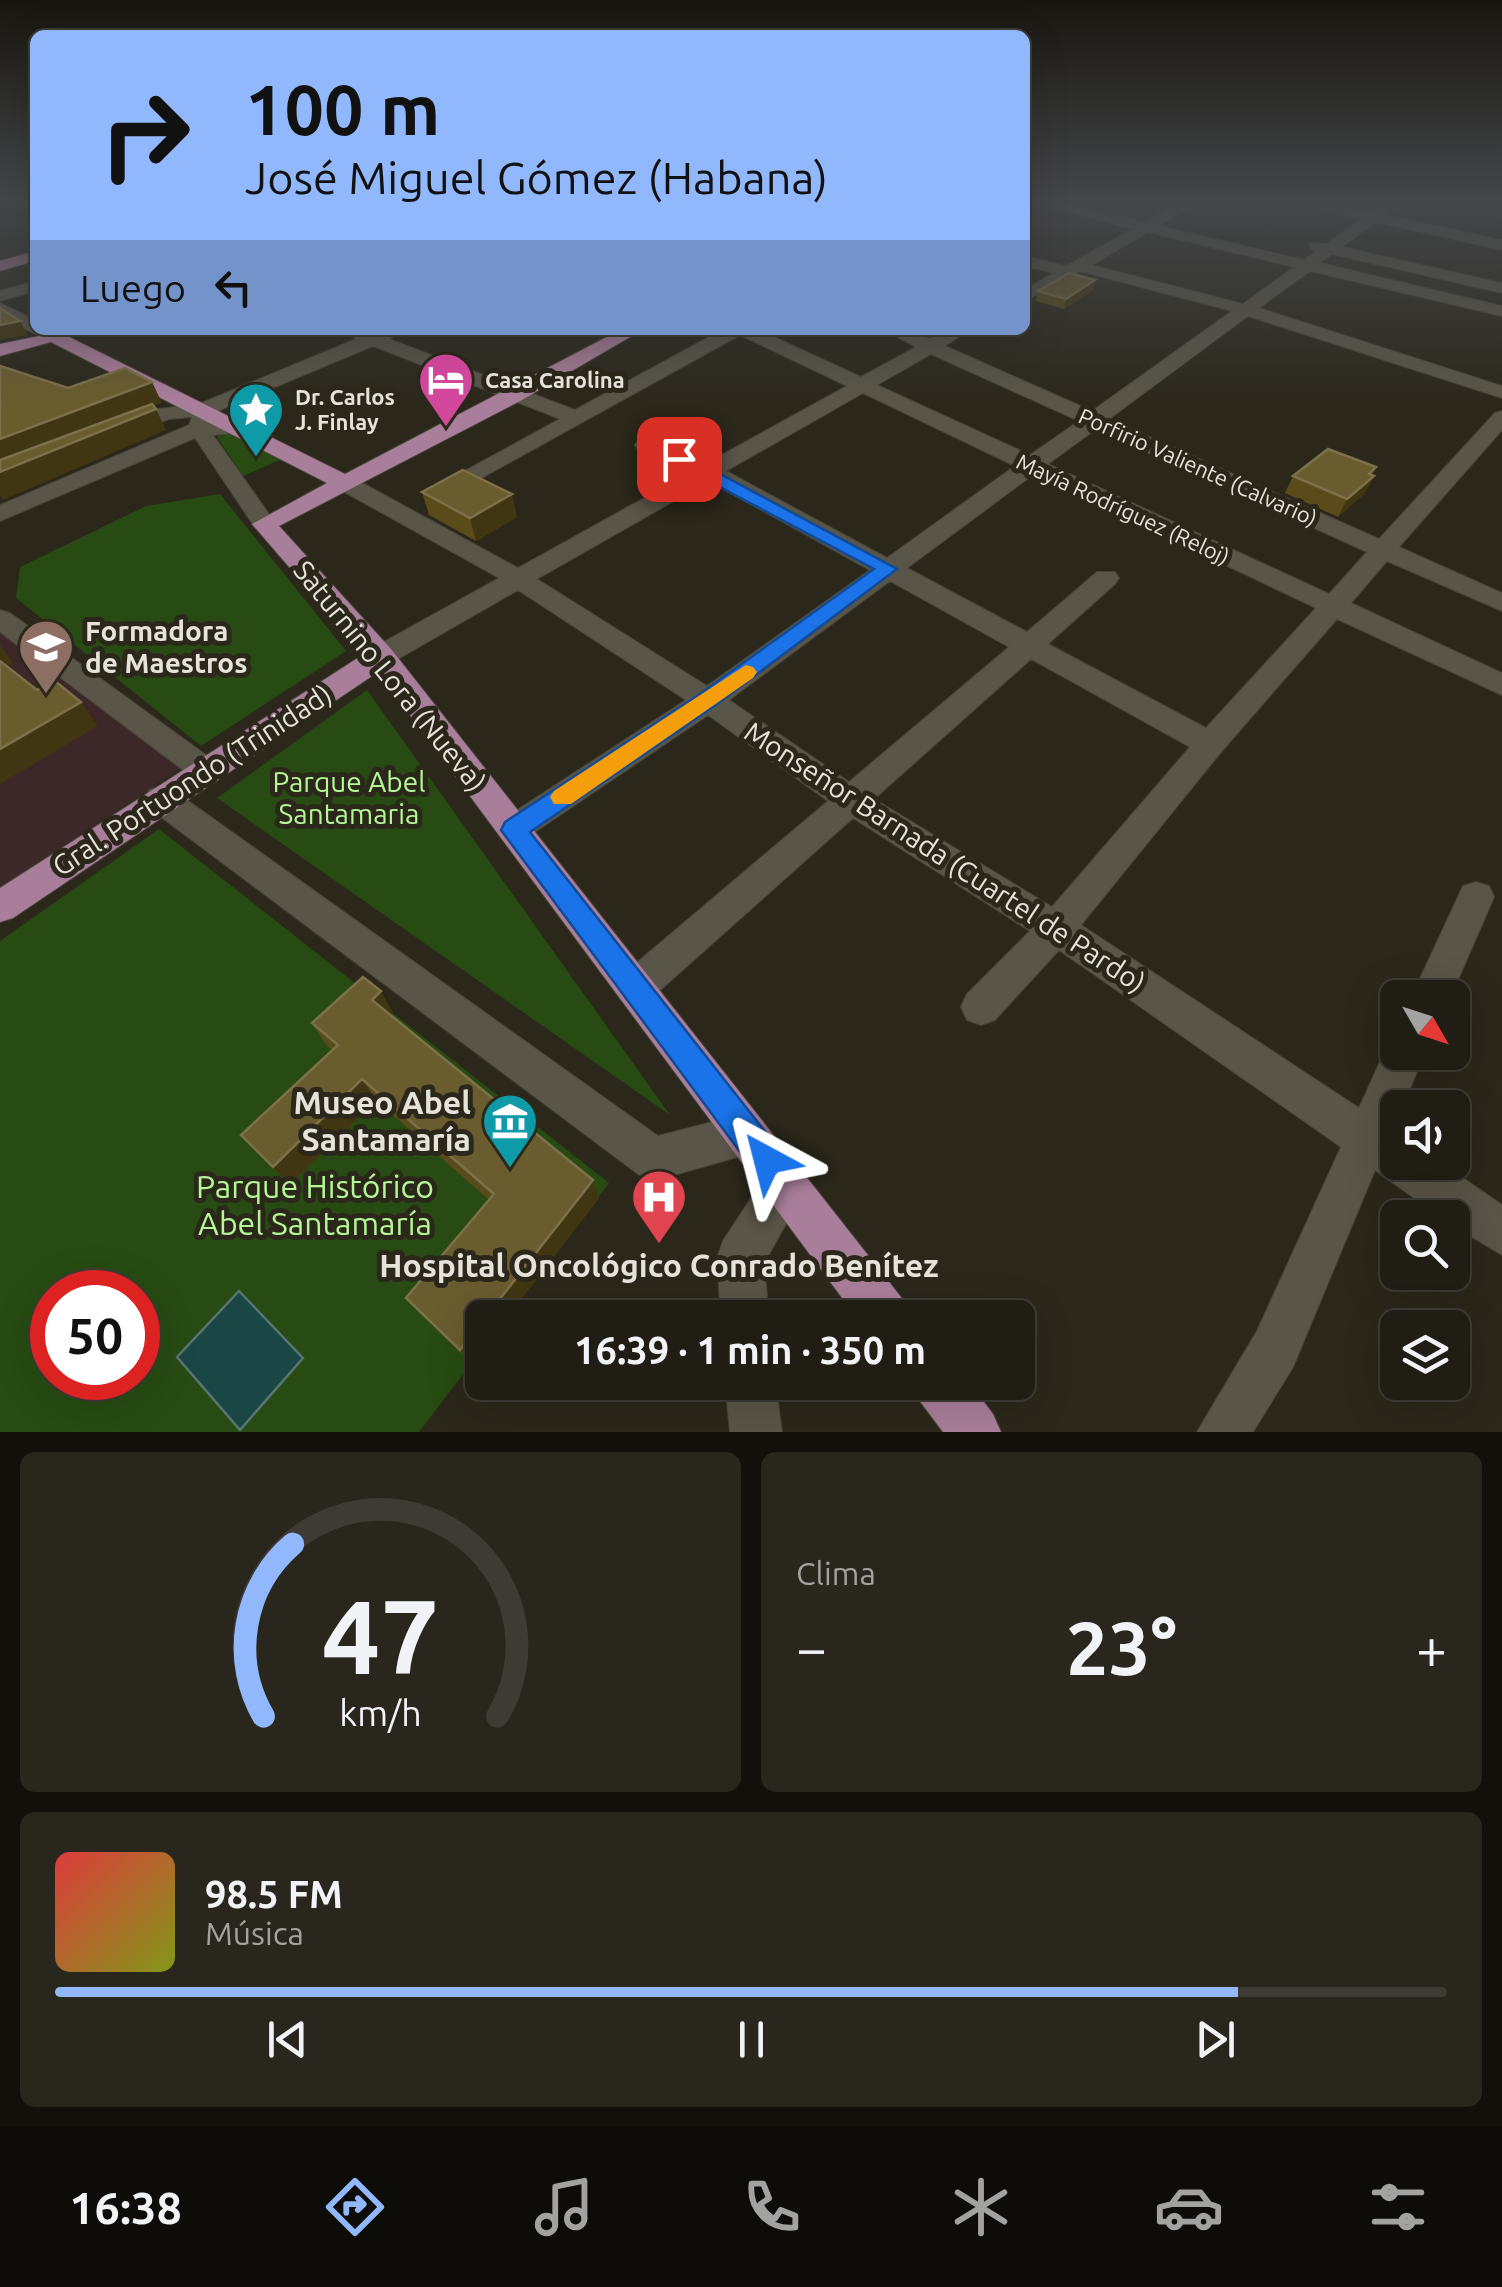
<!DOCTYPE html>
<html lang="es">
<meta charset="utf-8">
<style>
:root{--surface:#201d14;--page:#28261d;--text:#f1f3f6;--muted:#a2a2a0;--line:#3d3b34;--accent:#91b8fd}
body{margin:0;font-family:Ubuntu,sans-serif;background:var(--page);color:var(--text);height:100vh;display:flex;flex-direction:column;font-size:38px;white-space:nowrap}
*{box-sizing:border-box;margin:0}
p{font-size:32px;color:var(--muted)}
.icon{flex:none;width:55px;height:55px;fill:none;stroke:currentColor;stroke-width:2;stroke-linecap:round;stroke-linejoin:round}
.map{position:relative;height:1432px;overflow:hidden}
.drawer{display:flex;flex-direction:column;gap:20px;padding:20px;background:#12100b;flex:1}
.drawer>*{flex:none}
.hud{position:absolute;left:30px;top:30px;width:1000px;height:305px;border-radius:15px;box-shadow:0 10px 40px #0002,0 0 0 2px var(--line);background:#91b8fd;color:#111;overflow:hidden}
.needle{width:65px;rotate:129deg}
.tools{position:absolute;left:1380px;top:980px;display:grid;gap:20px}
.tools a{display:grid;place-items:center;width:90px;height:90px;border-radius:15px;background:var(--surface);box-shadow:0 10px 40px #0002,0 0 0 2px var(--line);font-size:50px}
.speed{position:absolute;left:30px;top:1270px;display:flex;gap:20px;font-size:50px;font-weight:700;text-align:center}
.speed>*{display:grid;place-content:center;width:130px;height:130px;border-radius:50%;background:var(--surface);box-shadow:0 10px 40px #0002,0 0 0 2px var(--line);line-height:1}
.speed .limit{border:15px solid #d22;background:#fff;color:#111}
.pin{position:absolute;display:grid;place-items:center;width:85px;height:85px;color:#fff;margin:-42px;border-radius:20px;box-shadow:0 5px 15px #0006}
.me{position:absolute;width:110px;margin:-55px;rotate:322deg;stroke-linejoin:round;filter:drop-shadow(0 0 8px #0008)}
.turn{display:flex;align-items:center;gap:35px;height:210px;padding:0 50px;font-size:45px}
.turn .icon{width:130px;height:130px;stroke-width:2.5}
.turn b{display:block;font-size:70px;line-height:85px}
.then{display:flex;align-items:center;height:95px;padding:0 50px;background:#0003;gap:20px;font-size:38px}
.big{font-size:75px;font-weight:700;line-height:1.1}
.drawer .card{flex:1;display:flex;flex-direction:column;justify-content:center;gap:15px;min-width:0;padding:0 35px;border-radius:15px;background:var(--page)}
.drawer .dial{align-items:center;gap:0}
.dial svg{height:260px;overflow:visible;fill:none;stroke:var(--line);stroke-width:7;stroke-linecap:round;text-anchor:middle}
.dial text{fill:var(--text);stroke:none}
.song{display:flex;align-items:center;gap:30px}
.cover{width:120px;height:120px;border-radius:15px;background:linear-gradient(135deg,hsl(0 70% 55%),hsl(70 70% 35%))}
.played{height:10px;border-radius:5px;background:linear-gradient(90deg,var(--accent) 85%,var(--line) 85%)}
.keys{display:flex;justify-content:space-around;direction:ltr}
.heat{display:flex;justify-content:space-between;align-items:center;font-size:55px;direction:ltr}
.drawer .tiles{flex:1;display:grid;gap:20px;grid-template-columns:1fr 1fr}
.card:last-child{grid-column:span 2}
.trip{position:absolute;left:465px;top:1300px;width:570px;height:100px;border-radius:15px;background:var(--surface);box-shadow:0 10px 40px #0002,0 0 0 2px var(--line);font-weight:700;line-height:100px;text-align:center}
.tab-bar{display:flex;height:160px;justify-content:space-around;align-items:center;background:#0d0c08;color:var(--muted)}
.tab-bar .icon{width:70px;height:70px}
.tab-bar .on{color:var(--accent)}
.tab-bar b{font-size:45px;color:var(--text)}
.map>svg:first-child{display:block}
</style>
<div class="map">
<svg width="1502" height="1432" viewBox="0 0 1502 1432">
<rect width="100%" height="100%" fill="#2b271b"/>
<path fill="#3c2829" d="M 0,627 L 184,766 L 0,889 Z"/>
<path fill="#274b13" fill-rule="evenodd" d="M 229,431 L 286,457 L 243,476 L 217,437 Z
M 220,494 L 346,651 L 201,746 L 16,598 L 20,567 L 146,506 Z
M 367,690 L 670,1115 L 217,798 Z
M 159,829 L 609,1183 L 507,1317 L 482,1318 L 482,1349 L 419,1432 L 0,1432 L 0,941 ZM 52,1292 L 138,1292 L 138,1378 L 52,1378 Z"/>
<path fill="#1b4646" stroke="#587573" stroke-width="2.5" d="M 239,1291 L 303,1358 L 240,1430 L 177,1357 Z"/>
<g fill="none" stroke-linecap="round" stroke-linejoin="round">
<g stroke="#464338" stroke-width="2">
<path id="minor" d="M 12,202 L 35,203 L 35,212 L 14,205 Z
M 1031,202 L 1056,202 L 1144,222 L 1181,202 L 1198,202 L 1159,226 L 1304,260 L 1316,251 L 1310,249 L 1310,243 L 1326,244 L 1361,219 L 1296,202 L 1322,202 L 1371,212 L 1385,202 L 1401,202 L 1385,215 L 1502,240 L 1502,250 L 1376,222 L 1342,247 L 1502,283 L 1502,293 L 1332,254 L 1320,263 L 1502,306 L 1502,316 L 1310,271 L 1259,308 L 1502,386 L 1502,398 L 1248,316 L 1109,419 L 1379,539 L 1495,413 L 1502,411 L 1502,430 L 1399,547 L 1502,593 L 1502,611 L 1387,561 L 1351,603 L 1502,673 L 1502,695 L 1337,619 L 1221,752 L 1081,925 L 1359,1108 L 1391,1038 L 1398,1036 L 1398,1052 L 1425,1052 L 1402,1108 L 1398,1108 L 1392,1130 L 1398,1134 L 1398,1162 L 1440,1162 L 1502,1205 L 1502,1255 L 1452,1225 L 1452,1218 L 1442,1218 L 1375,1170 L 1293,1367 L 1253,1432 L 1197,1432 L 1257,1331 L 1341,1147 L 1059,950 L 995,1020 L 981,1025 L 967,1020 L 961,1007 L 967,994 L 1030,931 L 853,818 L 649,1000 L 635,1005 L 621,1000 L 616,988 L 621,976 L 828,801 L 708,715 L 526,838 L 514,842 L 502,838 L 497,829 L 502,820 L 686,700 L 518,590 L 391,663 L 371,663 L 367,656 L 371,649 L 499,578 L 339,489 L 336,484 L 339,479 L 355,479 L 518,568 L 691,472 L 638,450 L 635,445 L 638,440 L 654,440 L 707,463 L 847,386 L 740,335 L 438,502 L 426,495 L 430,490 L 560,419 L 373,346 L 213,413 L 211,422 L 237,421 L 248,427 L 237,433 L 213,435 L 276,524 L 272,529 L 256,529 L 195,438 L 0,521 L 0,505 L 189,425 L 192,417 L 169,419 L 124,436 L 113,430 L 117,426 L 158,409 L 199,404 L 356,339 L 353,335 L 360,330 L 403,330 L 389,339 L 575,410 L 722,330 L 759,330 L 861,377 L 916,347 L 885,330 L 909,330 L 930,339 L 947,330 L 969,330 L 945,346 L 1092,411 L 1232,311 L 1080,271 L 1025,301 L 1025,289 L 1054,273 L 1025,266 L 1025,256 L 1066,266 L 1133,229 ZM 1148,232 L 1294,267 L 1243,304 L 1092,265 ZM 931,354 L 1079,421 L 1030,455 L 877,385 ZM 863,393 L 1015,466 L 887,558 L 726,471 ZM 1096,429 L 1367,552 L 1329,594 L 1048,464 ZM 1034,474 L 1316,608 L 1206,728 L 1048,644 L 1115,584 L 1119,578 L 1115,572 L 1097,572 L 1027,632 L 907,568 ZM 709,481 L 870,570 L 707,686 L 537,579 ZM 890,581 L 1009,647 L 849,782 L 729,700 ZM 1031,659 L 1190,747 L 1052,907 L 874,799 Z
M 35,281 L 35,291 L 0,301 L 0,291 Z
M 0,303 L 35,320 L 35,330 L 84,330 C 55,352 28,330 0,315 Z
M 0,610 L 10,613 L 217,763 L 222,771 L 217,779 L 206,783 L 195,779 L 0,632 Z
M 161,786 L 173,790 L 658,1136 L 747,1113 L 762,1120 L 769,1135 L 762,1150 L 653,1181 L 638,1174 L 149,808 L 145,799 L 149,790 Z
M 1476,882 L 1489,886 L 1494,897 L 1450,998 L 1411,998 L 1463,886 Z
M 786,1163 L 802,1169 L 808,1185 L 764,1263 L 769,1318 L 721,1318 L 717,1258 L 723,1241 L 770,1169 Z
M 725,1382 L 775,1382 L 782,1432 L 730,1432 Z"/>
</g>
<g stroke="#464338" stroke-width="2">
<path id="major" d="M 35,251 L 35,261 L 0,271 L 0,261 Z
M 620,330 L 642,330 L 522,400 L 279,526 L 391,649 L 904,1301 L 911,1318 L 857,1318 L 378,672 L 13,918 L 0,922 L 0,888 L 364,654 L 252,524 L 327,483 L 51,342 L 0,356 L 0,344 L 59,332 L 345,474 Z
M 912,1382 L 969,1382 L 993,1414 L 1001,1432 L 943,1432 L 919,1400 Z"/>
</g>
<use href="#minor" fill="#595548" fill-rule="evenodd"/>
<use href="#major" fill="#a97e9a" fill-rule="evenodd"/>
</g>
<path fill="#5a4b1a" d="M 1095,280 L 1093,290 L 1064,309 L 1036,301 L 1038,291 Z
M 1376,467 L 1372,475 L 1374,476 L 1365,493 L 1338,517 L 1285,493 L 1293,476 Z
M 422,492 L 517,517 L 476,541 L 429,515 Z
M 393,1013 L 391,1015 L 599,1198 L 471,1363 L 406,1298 L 489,1200 L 376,1100 L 290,1185 L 241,1135 L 332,1050 L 326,1045 L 312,1023 Z"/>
<path fill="#413612" d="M 1095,280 L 1093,290 L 1064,309 L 1066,299 Z
M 20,321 L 28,335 L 0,340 L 0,325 Z
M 152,382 L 162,403 L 0,466 L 0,439 Z
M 156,409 L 166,430 L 3,500 L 0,495 L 0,472 Z
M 1376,467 L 1370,479 L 1374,476 L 1365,493 L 1338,517 L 1347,499 Z
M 512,494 L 517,517 L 476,541 L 470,518 Z
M 0,645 L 13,663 L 0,670 Z
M 81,702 L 98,726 L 0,784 L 0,749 Z
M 381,991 L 393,1013 L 384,1021 L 372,1000 Z
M 362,1079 L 376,1100 L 290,1185 L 273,1167 Z
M 593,1180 L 599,1198 L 507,1318 L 485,1318 Z
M 482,1321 L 482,1349 L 471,1363 L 460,1350 Z"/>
<path fill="#695c2f" stroke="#7c714a" stroke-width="2.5" d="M 1069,273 L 1095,280 L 1066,299 L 1038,291 Z
M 0,308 L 20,321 L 0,325 Z
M 0,366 L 68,388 L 125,368 L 152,382 L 0,439 Z
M 152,404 L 156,409 L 0,472 L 0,460 Z
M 1328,449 L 1376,467 L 1369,474 L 1374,476 L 1347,499 L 1293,476 Z
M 463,470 L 512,494 L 470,518 L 422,492 Z
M 0,661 L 37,690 L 55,681 L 81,702 L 0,749 Z
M 363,977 L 381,991 L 372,1000 L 593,1180 L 485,1318 L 482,1318 L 482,1321 L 460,1350 L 406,1298 L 494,1194 L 362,1079 L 273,1167 L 241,1135 L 338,1045 L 312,1023 Z"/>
<linearGradient id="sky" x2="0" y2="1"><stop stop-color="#18150f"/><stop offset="0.5" stop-color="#44474a"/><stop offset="1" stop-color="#44474a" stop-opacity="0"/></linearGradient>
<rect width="1502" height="402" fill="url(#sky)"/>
<path fill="#1a73e8" stroke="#114b97" stroke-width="2.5" d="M 673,455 L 685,455 L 897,569 L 716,705 L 530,832 L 778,1148 L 783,1160 L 778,1172 L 767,1177 L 755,1172 L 501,830 L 505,822 L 700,694 L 874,569 L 673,462 Z"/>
<path fill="#f59e0b" d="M 746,665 L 753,667 L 757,672 L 753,678 L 571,804 L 554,804 L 550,797 L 554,791 Z"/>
<defs>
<g id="hotel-pin" transform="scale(2.875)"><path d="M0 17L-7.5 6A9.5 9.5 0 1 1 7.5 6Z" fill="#d1479c" stroke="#2b271b"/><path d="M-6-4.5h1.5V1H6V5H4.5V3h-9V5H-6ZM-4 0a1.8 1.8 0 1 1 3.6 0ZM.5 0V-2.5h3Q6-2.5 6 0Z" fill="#fff"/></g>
<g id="sight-pin" transform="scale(2.875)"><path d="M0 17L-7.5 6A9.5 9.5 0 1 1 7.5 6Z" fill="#0f9aa8" stroke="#2b271b"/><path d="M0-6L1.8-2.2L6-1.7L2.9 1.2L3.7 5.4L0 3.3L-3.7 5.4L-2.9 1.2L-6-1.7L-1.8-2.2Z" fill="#fff"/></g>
<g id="university-pin" transform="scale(2.875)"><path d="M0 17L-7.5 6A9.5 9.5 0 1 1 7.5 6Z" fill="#8d6e63" stroke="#2b271b"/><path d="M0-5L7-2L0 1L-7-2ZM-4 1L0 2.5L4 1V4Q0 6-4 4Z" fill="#fff"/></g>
<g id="museum-pin" transform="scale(2.875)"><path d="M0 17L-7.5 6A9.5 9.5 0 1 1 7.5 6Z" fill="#0f9aa8" stroke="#2b271b"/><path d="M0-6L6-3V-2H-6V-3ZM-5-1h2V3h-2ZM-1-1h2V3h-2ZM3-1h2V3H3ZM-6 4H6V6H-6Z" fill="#fff"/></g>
<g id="hospital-pin" transform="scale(2.875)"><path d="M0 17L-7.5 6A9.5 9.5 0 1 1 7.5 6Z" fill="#e0444e" stroke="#2b271b"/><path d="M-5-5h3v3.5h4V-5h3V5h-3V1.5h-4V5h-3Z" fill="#fff"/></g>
</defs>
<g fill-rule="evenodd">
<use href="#hotel-pin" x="446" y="380"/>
<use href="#sight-pin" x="256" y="410"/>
<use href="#university-pin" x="46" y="647"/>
<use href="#museum-pin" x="510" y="1121"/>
<use href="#hospital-pin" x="659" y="1197"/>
</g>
<g text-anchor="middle" stroke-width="10" stroke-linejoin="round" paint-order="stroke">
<g font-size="22" font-weight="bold" fill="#e6e3db" stroke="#2b271b" text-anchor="start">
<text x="485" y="388">Casa Carolina</text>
<text x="295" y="405">Dr. Carlos<tspan x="295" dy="25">J. Finlay</tspan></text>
</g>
<g font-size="22" fill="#e6e3db" stroke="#2b271b">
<text transform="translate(1198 467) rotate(24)" y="8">Porfirio Valiente (Calvario)</text>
<text transform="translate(1123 509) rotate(25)" y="8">Mayía Rodríguez (Reloj)</text>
</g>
<g font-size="28" font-weight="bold" fill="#e6e3db" stroke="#2b271b" text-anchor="start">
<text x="85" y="641">Formadora<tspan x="85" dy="32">de Maestros</tspan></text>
</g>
<g font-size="28" fill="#e6e3db" stroke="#2b271b">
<text transform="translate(390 676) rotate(51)" y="10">Saturnino Lora (Nueva)</text>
<text transform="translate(192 780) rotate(-33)" y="10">Gral. Portuondo (Trinidad)</text>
<text transform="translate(945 857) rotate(33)" y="10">Monseñor Barnada (Cuartel de Pardo)</text>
</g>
<g font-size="28" fill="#b3f895" stroke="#2b271b">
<text x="349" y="792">Parque Abel<tspan x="349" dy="32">Santamaria</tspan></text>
</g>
<g font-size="32" font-weight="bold" fill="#e6e3db" stroke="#2b271b" text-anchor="end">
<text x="471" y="1114">Museo Abel<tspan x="471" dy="37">Santamaría</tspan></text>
<text x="659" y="1277" text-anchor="middle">Hospital Oncológico Conrado Benítez</text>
</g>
<g font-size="32" fill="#b3f895" stroke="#2b271b">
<text x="315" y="1198">Parque Histórico<tspan x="315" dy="37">Abel Santamaría</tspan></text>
</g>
</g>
</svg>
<div class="tools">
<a><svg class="needle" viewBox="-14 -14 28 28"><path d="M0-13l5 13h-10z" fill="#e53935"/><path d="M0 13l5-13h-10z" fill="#a2a2a0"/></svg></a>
<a><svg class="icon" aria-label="sound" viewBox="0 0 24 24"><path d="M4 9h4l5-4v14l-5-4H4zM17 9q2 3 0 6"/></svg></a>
<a><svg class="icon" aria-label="search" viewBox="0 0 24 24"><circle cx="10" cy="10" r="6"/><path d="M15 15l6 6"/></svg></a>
<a><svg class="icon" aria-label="layers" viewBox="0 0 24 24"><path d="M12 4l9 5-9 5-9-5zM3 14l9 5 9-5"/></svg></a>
</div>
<div class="speed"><div class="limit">50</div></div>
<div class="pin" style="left:679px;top:459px;background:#d93025"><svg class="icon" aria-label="arrive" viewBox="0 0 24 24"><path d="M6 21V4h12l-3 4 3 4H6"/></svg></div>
<svg class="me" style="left:767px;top:1160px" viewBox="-20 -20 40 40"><path d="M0-17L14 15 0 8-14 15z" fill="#1a73e8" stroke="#fff" stroke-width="4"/></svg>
<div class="trip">16:39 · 1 min · 350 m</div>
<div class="hud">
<div class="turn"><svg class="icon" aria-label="right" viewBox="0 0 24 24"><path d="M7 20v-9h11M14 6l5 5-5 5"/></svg><div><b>100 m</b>José Miguel Gómez (Habana)</div></div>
<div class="then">Luego<svg class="icon" aria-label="left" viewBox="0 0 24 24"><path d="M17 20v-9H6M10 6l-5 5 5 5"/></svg></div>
</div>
</div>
<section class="drawer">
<div class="tiles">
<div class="card dial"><svg viewBox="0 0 100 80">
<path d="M14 69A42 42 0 1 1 86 69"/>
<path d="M14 69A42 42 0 0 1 23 16" stroke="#91b8fd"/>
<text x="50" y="56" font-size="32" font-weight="700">47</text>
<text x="50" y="72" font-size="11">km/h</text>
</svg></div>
<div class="card"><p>Clima</p>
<div class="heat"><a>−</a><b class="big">23°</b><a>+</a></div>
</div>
<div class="card">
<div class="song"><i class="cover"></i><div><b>98.5 FM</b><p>Música</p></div></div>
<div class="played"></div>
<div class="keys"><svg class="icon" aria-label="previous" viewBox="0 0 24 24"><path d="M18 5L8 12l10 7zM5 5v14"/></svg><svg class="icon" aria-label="pause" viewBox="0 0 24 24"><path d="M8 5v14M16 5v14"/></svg><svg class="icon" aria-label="next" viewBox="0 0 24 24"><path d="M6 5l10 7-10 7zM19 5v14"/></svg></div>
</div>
</div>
</section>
<nav class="tab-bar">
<b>16:38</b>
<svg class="icon on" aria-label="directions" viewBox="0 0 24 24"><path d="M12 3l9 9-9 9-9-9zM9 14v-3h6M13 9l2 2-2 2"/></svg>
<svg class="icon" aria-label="music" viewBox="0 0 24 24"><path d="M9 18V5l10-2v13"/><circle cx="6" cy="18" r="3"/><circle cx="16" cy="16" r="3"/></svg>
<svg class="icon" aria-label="phone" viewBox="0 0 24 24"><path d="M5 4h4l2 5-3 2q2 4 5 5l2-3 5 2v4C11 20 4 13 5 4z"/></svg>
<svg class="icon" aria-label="climate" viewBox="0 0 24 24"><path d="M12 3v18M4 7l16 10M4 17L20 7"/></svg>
<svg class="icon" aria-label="car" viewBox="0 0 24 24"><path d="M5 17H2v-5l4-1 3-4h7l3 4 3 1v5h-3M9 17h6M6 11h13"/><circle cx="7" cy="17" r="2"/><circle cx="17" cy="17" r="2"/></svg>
<svg class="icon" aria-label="filters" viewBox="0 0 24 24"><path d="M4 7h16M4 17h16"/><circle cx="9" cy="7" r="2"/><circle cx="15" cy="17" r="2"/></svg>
</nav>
